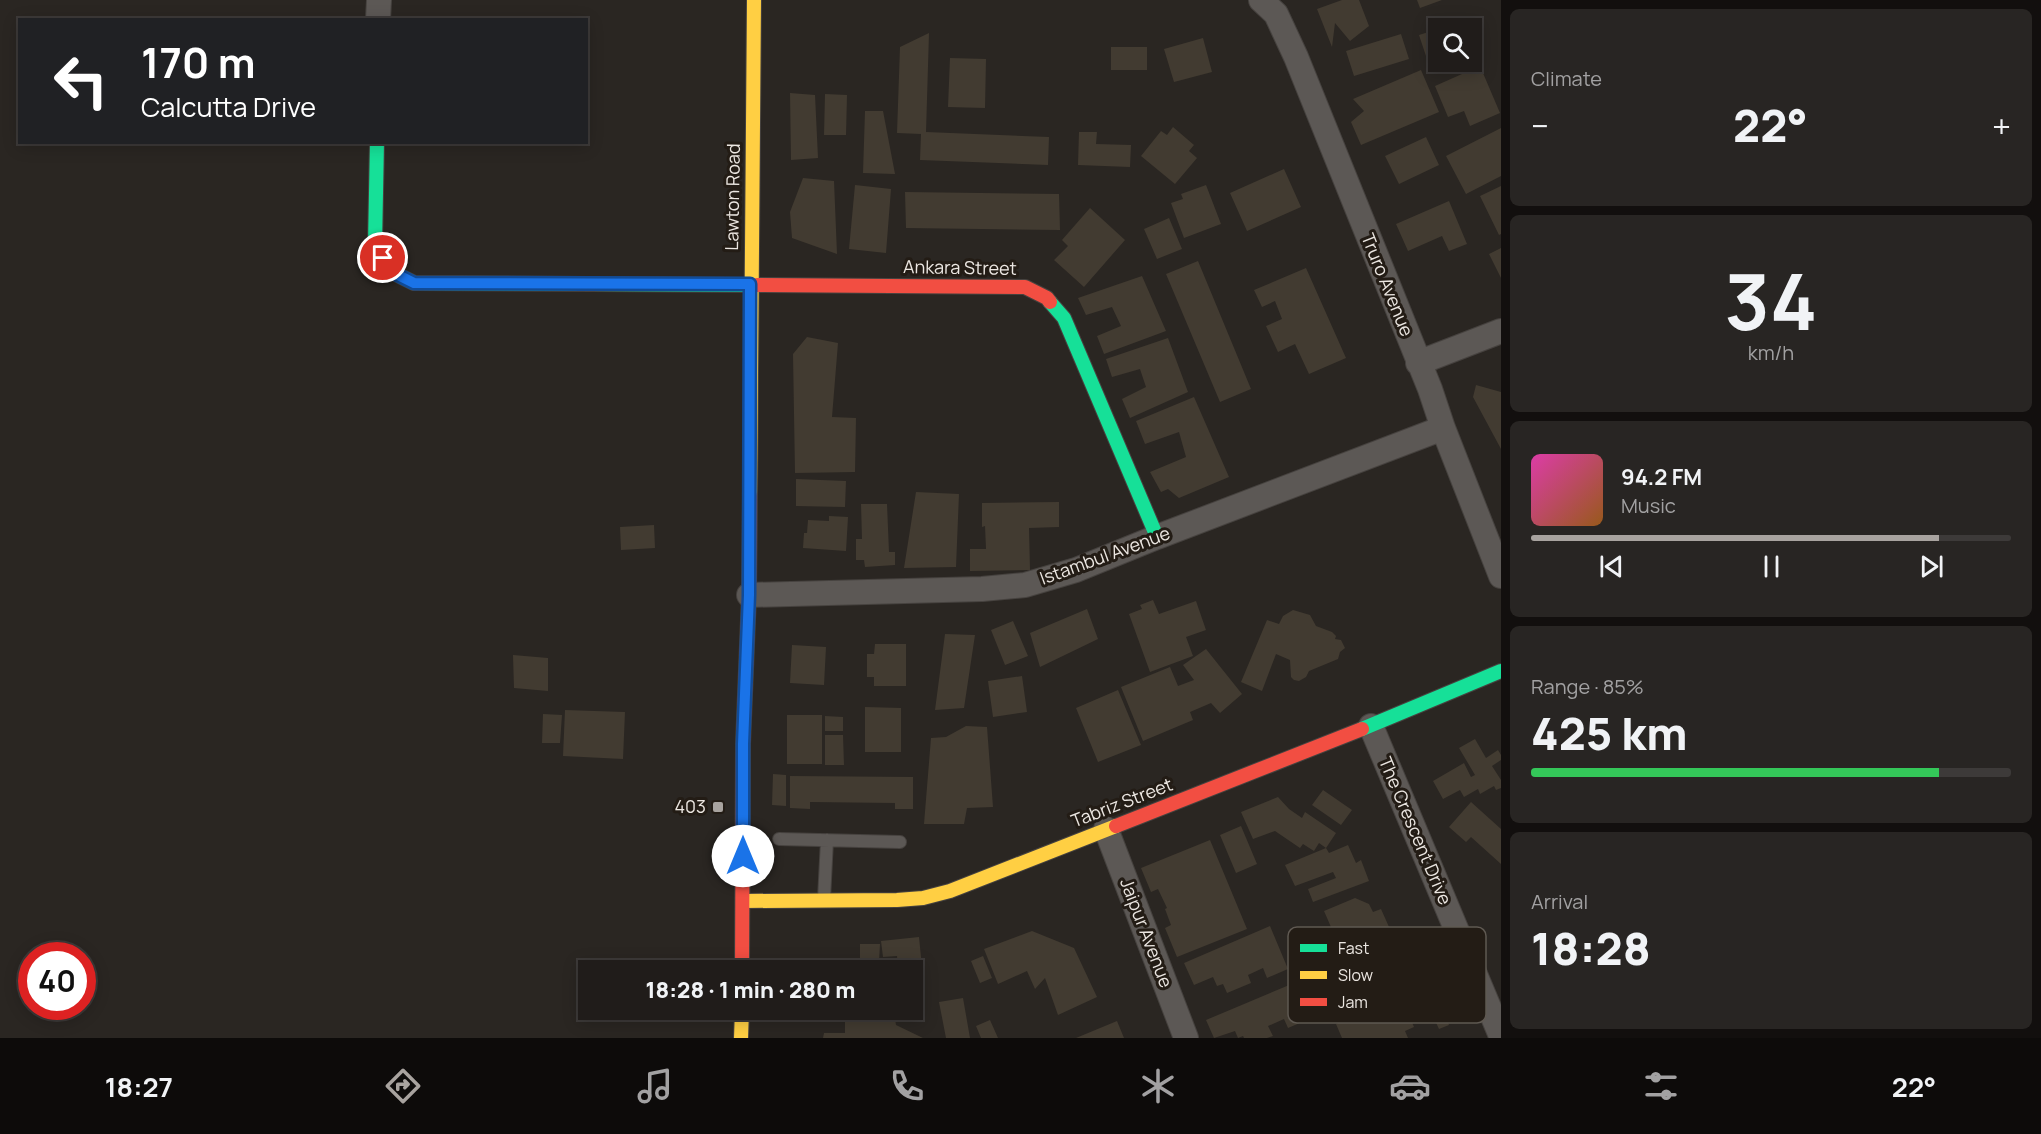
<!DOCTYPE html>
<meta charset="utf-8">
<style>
:root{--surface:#201c1a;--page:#282523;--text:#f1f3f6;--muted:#a2a1a2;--line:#3d3a39;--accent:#a8a39f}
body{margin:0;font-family:Manrope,sans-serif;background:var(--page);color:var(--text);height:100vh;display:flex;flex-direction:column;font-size:22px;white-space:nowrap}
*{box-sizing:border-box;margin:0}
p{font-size:20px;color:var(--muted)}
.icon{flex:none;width:33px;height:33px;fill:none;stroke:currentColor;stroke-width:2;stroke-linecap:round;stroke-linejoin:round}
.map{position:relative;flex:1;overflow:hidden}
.details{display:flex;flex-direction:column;gap:9px;padding:9px;background:#120f0e;width:540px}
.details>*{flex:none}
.guide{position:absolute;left:18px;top:18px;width:570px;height:126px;border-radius:0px;box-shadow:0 3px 15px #0003,0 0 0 2px var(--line);background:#202124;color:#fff;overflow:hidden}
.controls{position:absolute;left:1428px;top:18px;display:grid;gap:12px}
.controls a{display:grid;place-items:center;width:54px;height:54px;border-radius:0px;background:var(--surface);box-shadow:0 3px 15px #0003,0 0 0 2px var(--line);font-size:30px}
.speed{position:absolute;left:18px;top:942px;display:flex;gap:12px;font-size:30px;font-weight:700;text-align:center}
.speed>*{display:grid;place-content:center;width:78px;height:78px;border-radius:50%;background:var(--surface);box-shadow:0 3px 15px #0003,0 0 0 2px var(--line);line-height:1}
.speed .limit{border:9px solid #d22;background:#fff;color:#111}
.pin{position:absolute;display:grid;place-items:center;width:51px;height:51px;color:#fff;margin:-26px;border:3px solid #fff;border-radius:50%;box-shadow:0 2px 6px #0007}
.me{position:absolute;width:66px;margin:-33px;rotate:0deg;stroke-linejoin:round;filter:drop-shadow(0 0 4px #0008)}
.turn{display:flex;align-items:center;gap:21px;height:126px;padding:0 24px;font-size:27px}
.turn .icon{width:78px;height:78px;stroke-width:2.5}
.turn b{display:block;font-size:42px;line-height:51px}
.big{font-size:45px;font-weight:800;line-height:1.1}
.details .tile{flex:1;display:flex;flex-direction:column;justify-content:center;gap:9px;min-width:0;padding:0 21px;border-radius:9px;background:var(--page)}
.details .dial{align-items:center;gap:0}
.dial b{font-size:78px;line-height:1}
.song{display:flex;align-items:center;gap:18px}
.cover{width:72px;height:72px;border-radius:9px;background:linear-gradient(135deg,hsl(320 70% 55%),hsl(30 70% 35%))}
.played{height:6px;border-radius:3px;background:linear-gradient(90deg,var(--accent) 85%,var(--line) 85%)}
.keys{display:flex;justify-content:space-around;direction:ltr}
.heat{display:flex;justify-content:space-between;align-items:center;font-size:33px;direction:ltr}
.charge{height:9px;border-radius:4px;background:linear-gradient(90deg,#34c759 85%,var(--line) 0)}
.trip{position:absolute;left:578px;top:960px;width:345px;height:60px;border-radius:0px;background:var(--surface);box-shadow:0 3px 15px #0003,0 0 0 2px var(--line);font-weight:800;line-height:60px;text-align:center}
.tabs{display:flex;height:96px;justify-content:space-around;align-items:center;background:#0d0b0a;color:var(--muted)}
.tabs .icon{width:42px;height:42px}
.tabs .selected{color:var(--accent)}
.tabs b{font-size:27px;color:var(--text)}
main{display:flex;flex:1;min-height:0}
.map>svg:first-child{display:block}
</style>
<main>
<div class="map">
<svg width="1501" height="1038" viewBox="0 0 1501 1038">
<rect width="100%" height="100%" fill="#2a2622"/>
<path fill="#423b31" d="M 1342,0 L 1359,0 L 1369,26 L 1350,41 L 1335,23 L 1332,47 L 1317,9 Z
M 1417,0 L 1442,0 L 1420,8 Z
M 1438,29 L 1438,62 L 1429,65 L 1419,35 Z
M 929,33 L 926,132 L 1049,137 L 1048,165 L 920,160 L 921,134 L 897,133 L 900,47 Z
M 1401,34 L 1409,59 L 1354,76 L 1346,51 Z
M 1203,38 L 1212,72 L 1174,82 L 1164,49 Z
M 1111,47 L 1147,47 L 1147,70 L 1111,70 Z
M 950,58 L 986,59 L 985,108 L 948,107 Z
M 1480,66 L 1500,113 L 1470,126 L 1464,111 L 1448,117 L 1435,86 Z
M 1421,70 L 1439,112 L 1361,145 L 1351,122 L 1364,111 L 1353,99 Z
M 790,93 L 815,95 L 818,158 L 791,160 Z
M 825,94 L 847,95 L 846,135 L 824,135 Z
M 865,111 L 883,111 L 895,174 L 863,173 Z
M 1173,127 L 1194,145 L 1189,151 L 1197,158 L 1175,184 L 1141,156 L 1161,131 L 1167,135 Z
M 1501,128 L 1501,176 L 1466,194 L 1446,156 Z
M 1079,132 L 1097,132 L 1096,144 L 1131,145 L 1130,167 L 1078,165 Z
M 1426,137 L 1439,165 L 1399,184 L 1385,156 Z
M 1284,169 L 1301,207 L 1247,231 L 1230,193 Z
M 803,178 L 834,181 L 837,254 L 792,238 L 790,212 Z
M 855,185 L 891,189 L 886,253 L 849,249 Z
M 1206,185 L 1221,224 L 1184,238 L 1171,203 L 1183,199 L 1181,194 Z
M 1501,186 L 1501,234 L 1499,235 L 1480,196 Z
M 905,192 L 1059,194 L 1060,230 L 906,228 Z
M 1449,201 L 1467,244 L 1449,251 L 1442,236 L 1408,251 L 1396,224 Z
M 1090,208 L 1125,240 L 1084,287 L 1054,260 L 1068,246 L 1062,240 Z
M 1169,218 L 1182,249 L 1157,259 L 1144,229 Z
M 1501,248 L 1501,278 L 1489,254 Z
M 1198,261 L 1251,389 L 1220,402 L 1166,274 Z
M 1306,268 L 1346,358 L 1309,374 L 1295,344 L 1278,352 L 1266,326 L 1282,319 L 1275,301 L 1262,307 L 1254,290 Z
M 1142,276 L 1166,331 L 1104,354 L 1097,336 L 1121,326 L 1112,307 L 1086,315 L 1078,298 Z
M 807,337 L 838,343 L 832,417 L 856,418 L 855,472 L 795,473 L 793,354 Z
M 1168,338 L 1188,392 L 1130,418 L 1122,399 L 1146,387 L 1140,369 L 1112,377 L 1106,359 Z
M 1476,385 L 1501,392 L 1501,449 L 1473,397 Z
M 1194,397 L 1229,477 L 1179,498 L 1168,489 L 1161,492 L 1150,472 L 1186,457 L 1179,432 L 1145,444 L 1136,421 Z
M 796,479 L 846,481 L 845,507 L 796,506 Z
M 916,492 L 959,494 L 956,567 L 904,568 Z
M 1059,502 L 1059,527 L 1029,528 L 1030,570 L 970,571 L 970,549 L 986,549 L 985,526 L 982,527 L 982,503 Z
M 861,504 L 887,504 L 889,552 L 895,552 L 895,565 L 865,567 L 864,560 L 856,560 L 856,539 L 862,539 Z
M 829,516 L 848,517 L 846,551 L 803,548 L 804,533 L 807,533 L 808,520 L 829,521 Z
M 654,525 L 655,548 L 621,550 L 620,527 Z
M 1153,600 L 1159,614 L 1196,601 L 1206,630 L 1186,637 L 1193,656 L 1150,672 L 1129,614 L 1142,609 L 1140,605 Z
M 1087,609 L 1098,639 L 1040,667 L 1030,633 Z
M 1293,610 L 1310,615 L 1316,626 L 1332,632 L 1336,636 L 1335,639 L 1341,640 L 1345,648 L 1340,652 L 1338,659 L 1309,671 L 1306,677 L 1299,681 L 1294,680 L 1291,677 L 1290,660 L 1276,654 L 1262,691 L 1241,682 L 1267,620 L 1279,624 L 1283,616 Z
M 1013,621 L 1028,656 L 1005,665 L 991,630 Z
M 945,634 L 975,635 L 964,708 L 935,710 Z
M 875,644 L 906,644 L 906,686 L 874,686 L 874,677 L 867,677 L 867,654 L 874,654 Z
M 792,645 L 826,647 L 824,685 L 790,683 Z
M 1206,649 L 1242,694 L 1220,713 L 1211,703 L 1190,712 L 1193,720 L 1143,741 L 1121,687 L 1170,667 L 1178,686 L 1194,680 L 1183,665 Z
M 513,655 L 548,658 L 548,691 L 514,688 Z
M 1022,676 L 1027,712 L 993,717 L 988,681 Z
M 1118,690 L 1141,745 L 1098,762 L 1076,708 Z
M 865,707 L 901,708 L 901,752 L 865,752 Z
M 565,710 L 625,712 L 623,759 L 563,756 Z
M 543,714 L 562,715 L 560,743 L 542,743 Z
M 787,715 L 822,715 L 822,764 L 787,764 Z
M 825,716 L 843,717 L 843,731 L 825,731 Z
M 966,726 L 987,727 L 993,807 L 967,808 L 964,824 L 924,824 L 931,738 L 946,737 Z
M 825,735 L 843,735 L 844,765 L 825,765 Z
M 1475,739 L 1486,758 L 1498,750 L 1501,755 L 1501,760 L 1492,766 L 1501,780 L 1501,788 L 1496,790 L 1494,786 L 1480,794 L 1478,789 L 1464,797 L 1460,790 L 1443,799 L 1433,781 L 1464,763 L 1471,777 L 1475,775 L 1459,748 Z
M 773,774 L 786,775 L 786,806 L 772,805 Z
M 790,776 L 913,777 L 913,809 L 895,809 L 895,803 L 810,802 L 810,809 L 790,808 Z
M 1323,790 L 1352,810 L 1341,825 L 1312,805 Z
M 1278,797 L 1289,809 L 1302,818 L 1305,812 L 1336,833 L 1326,848 L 1319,843 L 1314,851 L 1303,844 L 1300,848 L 1275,831 L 1253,839 L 1241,812 Z
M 1471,802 L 1501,829 L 1501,864 L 1471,837 L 1466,842 L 1449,827 Z
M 1241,826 L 1257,864 L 1236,873 L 1220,835 Z
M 1210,840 L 1247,929 L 1177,957 L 1165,928 L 1171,925 L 1165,909 L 1167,908 L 1158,889 L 1151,892 L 1141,868 Z
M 1348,845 L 1356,863 L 1361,860 L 1369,881 L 1313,902 L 1308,889 L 1336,878 L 1333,872 L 1295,886 L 1285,865 L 1326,848 L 1329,853 Z
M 1355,898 L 1369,904 L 1373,912 L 1381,909 L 1414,983 L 1380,998 L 1369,974 L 1337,988 L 1331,975 L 1344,969 L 1329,936 L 1334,934 L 1324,911 Z
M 1270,926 L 1288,969 L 1267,978 L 1263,968 L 1248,975 L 1251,983 L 1227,993 L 1223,984 L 1217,986 L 1213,977 L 1194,985 L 1184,963 Z
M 1032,931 L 1074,948 L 1097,997 L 1058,1015 L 1045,978 L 1035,989 L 1027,971 L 998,984 L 984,949 Z
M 919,937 L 925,997 L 912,998 L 912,970 L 898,970 L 897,956 L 883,957 L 881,941 Z
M 860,944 L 880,944 L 879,962 L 860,962 Z
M 983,956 L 992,978 L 980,983 L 971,961 Z
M 1294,983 L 1309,1019 L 1288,1028 L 1284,1019 L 1268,1026 L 1273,1036 L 1267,1038 L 1244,1038 L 1243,1036 L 1238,1038 L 1235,1031 L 1214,1038 L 1206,1020 Z
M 1419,988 L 1429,1012 L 1411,1020 L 1414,1027 L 1405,1031 L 1408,1038 L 1342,1038 L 1336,1024 Z
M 963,998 L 970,1038 L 946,1038 L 939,1002 Z
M 918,999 L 920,1013 L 902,1015 L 902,1010 L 912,1010 L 912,1000 Z
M 1442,1007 L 1449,1025 L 1439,1029 L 1431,1012 Z
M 894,1011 L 896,1025 L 923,1038 L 823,1038 L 824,1033 L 845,1033 L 845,1012 Z
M 990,1020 L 998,1038 L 981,1038 L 976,1026 Z
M 1117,1021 L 1124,1038 L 1076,1038 Z"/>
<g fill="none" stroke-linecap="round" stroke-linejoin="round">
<g stroke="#46423f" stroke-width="14">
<path id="lane" d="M 779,839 L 900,842
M 824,899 L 827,840"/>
</g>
<g stroke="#46423f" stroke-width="26">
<path id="street" d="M 1261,0 L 1276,14 L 1296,57 L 1430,389 L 1443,428 L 1501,576
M 378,20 L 379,0
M 1418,363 L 1501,331
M 749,595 L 982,589 L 1025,585 L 1076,570 L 1157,537 L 1443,428
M 1371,726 L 1501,1036
M 1106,829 L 1186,1038"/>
</g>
<g stroke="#46423f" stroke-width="16">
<path id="fast" d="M 377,142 L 375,244 L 390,271 L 414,283 L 757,285
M 1050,302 L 1064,318 L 1157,537
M 1362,729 L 1501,671"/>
</g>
<g stroke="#46423f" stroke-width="16">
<path id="slow" d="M 750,496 L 754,0
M 743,901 L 897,900 L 923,898 L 950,891 L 1116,826
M 741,1038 L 742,1010"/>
</g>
<g stroke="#46423f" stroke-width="16">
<path id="jam" d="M 757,285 L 1025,287 L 1047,298 L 1050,302
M 1116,826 L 1362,729
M 742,970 L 743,744 L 749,595 L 750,496"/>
</g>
<use href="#lane" stroke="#5c5855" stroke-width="12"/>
<use href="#street" stroke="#5c5855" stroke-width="24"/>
<use href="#fast" stroke="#16e098" stroke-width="14"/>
<use href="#slow" stroke="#ffcf43" stroke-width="14"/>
<use href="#jam" stroke="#f24e42" stroke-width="14"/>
</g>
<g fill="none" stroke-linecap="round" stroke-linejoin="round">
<g stroke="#114b97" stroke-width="15">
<path id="route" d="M 383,258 L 390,271 L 414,283 L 750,284 L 749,595 L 743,744 L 743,856"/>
</g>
<use href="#route" stroke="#1a73e8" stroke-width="10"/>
</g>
<rect fill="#a8a39f" stroke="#231c15" stroke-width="2" x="712" y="801" width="12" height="12" rx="3"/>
<g text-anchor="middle" stroke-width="6" stroke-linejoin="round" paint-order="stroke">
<g font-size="18" fill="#ece7e2" stroke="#231c15">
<text transform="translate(733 197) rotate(-89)" y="6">Lawton Road</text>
<text transform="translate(960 268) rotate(1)" y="6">Ankara Street</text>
<text transform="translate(1387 285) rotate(68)" y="6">Truro Avenue</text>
<text transform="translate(1105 556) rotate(-20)" y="6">Istambul Avenue</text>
<text transform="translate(1122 803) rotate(-21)" y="6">Tabriz Street</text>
<text transform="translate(1415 831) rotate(67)" y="6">The Crescent Drive</text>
<text transform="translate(1146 933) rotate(69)" y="6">Jaipur Avenue</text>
</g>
<g font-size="18" fill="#ece7e2" stroke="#231c15" text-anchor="end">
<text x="706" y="813">403</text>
</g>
</g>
<rect x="1288" y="927" width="198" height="96" rx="9" fill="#231c15" stroke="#5f5952" stroke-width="1.5"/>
<rect x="1300" y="944" width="27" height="8" fill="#16e098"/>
<rect x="1300" y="971" width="27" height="8" fill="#ffcf43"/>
<rect x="1300" y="998" width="27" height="8" fill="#f24e42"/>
<g font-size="16" fill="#ece7e2">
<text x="1338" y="954">Fast</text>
<text x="1338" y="981">Slow</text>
<text x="1338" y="1008">Jam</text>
</g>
</svg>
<div class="controls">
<a><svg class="icon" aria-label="search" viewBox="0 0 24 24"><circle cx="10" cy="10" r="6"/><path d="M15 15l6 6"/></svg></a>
</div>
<div class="speed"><div class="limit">40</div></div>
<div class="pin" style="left:383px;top:258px;background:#d93025"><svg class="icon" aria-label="arrive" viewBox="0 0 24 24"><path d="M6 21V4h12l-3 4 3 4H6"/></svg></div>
<svg class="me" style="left:743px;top:856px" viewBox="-20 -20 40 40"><circle r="19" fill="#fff"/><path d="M0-13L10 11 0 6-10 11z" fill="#1a73e8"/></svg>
<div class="trip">18:28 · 1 min · 280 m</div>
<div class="guide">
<div class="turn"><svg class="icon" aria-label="left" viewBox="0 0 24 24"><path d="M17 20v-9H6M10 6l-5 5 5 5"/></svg><div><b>170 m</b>Calcutta Drive</div></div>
</div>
</div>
<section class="details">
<div class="tile"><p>Climate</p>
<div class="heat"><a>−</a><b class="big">22°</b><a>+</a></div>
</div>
<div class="tile dial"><b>34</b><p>km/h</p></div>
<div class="tile">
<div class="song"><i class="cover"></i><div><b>94.2 FM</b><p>Music</p></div></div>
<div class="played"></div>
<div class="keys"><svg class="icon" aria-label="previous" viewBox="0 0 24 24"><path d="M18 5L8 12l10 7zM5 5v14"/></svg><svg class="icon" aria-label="pause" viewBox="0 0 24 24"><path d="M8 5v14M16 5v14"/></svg><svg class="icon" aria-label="next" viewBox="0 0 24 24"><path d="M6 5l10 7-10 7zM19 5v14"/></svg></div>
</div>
<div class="tile"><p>Range · 85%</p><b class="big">425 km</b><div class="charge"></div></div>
<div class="tile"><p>Arrival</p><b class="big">18:28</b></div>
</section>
</main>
<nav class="tabs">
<b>18:27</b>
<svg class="icon selected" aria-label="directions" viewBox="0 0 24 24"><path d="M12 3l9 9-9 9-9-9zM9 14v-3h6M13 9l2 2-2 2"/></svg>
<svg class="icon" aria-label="music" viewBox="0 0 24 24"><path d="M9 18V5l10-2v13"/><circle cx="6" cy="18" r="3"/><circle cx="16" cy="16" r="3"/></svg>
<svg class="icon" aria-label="phone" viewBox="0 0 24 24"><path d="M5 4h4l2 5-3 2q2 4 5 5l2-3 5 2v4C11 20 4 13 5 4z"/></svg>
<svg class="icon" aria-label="climate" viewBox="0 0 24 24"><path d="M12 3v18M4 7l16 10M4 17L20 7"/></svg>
<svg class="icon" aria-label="car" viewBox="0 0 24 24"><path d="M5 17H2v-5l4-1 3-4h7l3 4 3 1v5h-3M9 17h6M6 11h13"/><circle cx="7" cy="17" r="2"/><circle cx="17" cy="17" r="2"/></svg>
<svg class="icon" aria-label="filters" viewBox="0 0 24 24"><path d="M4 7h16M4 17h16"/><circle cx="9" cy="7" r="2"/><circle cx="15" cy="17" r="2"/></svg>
<b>22°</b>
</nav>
